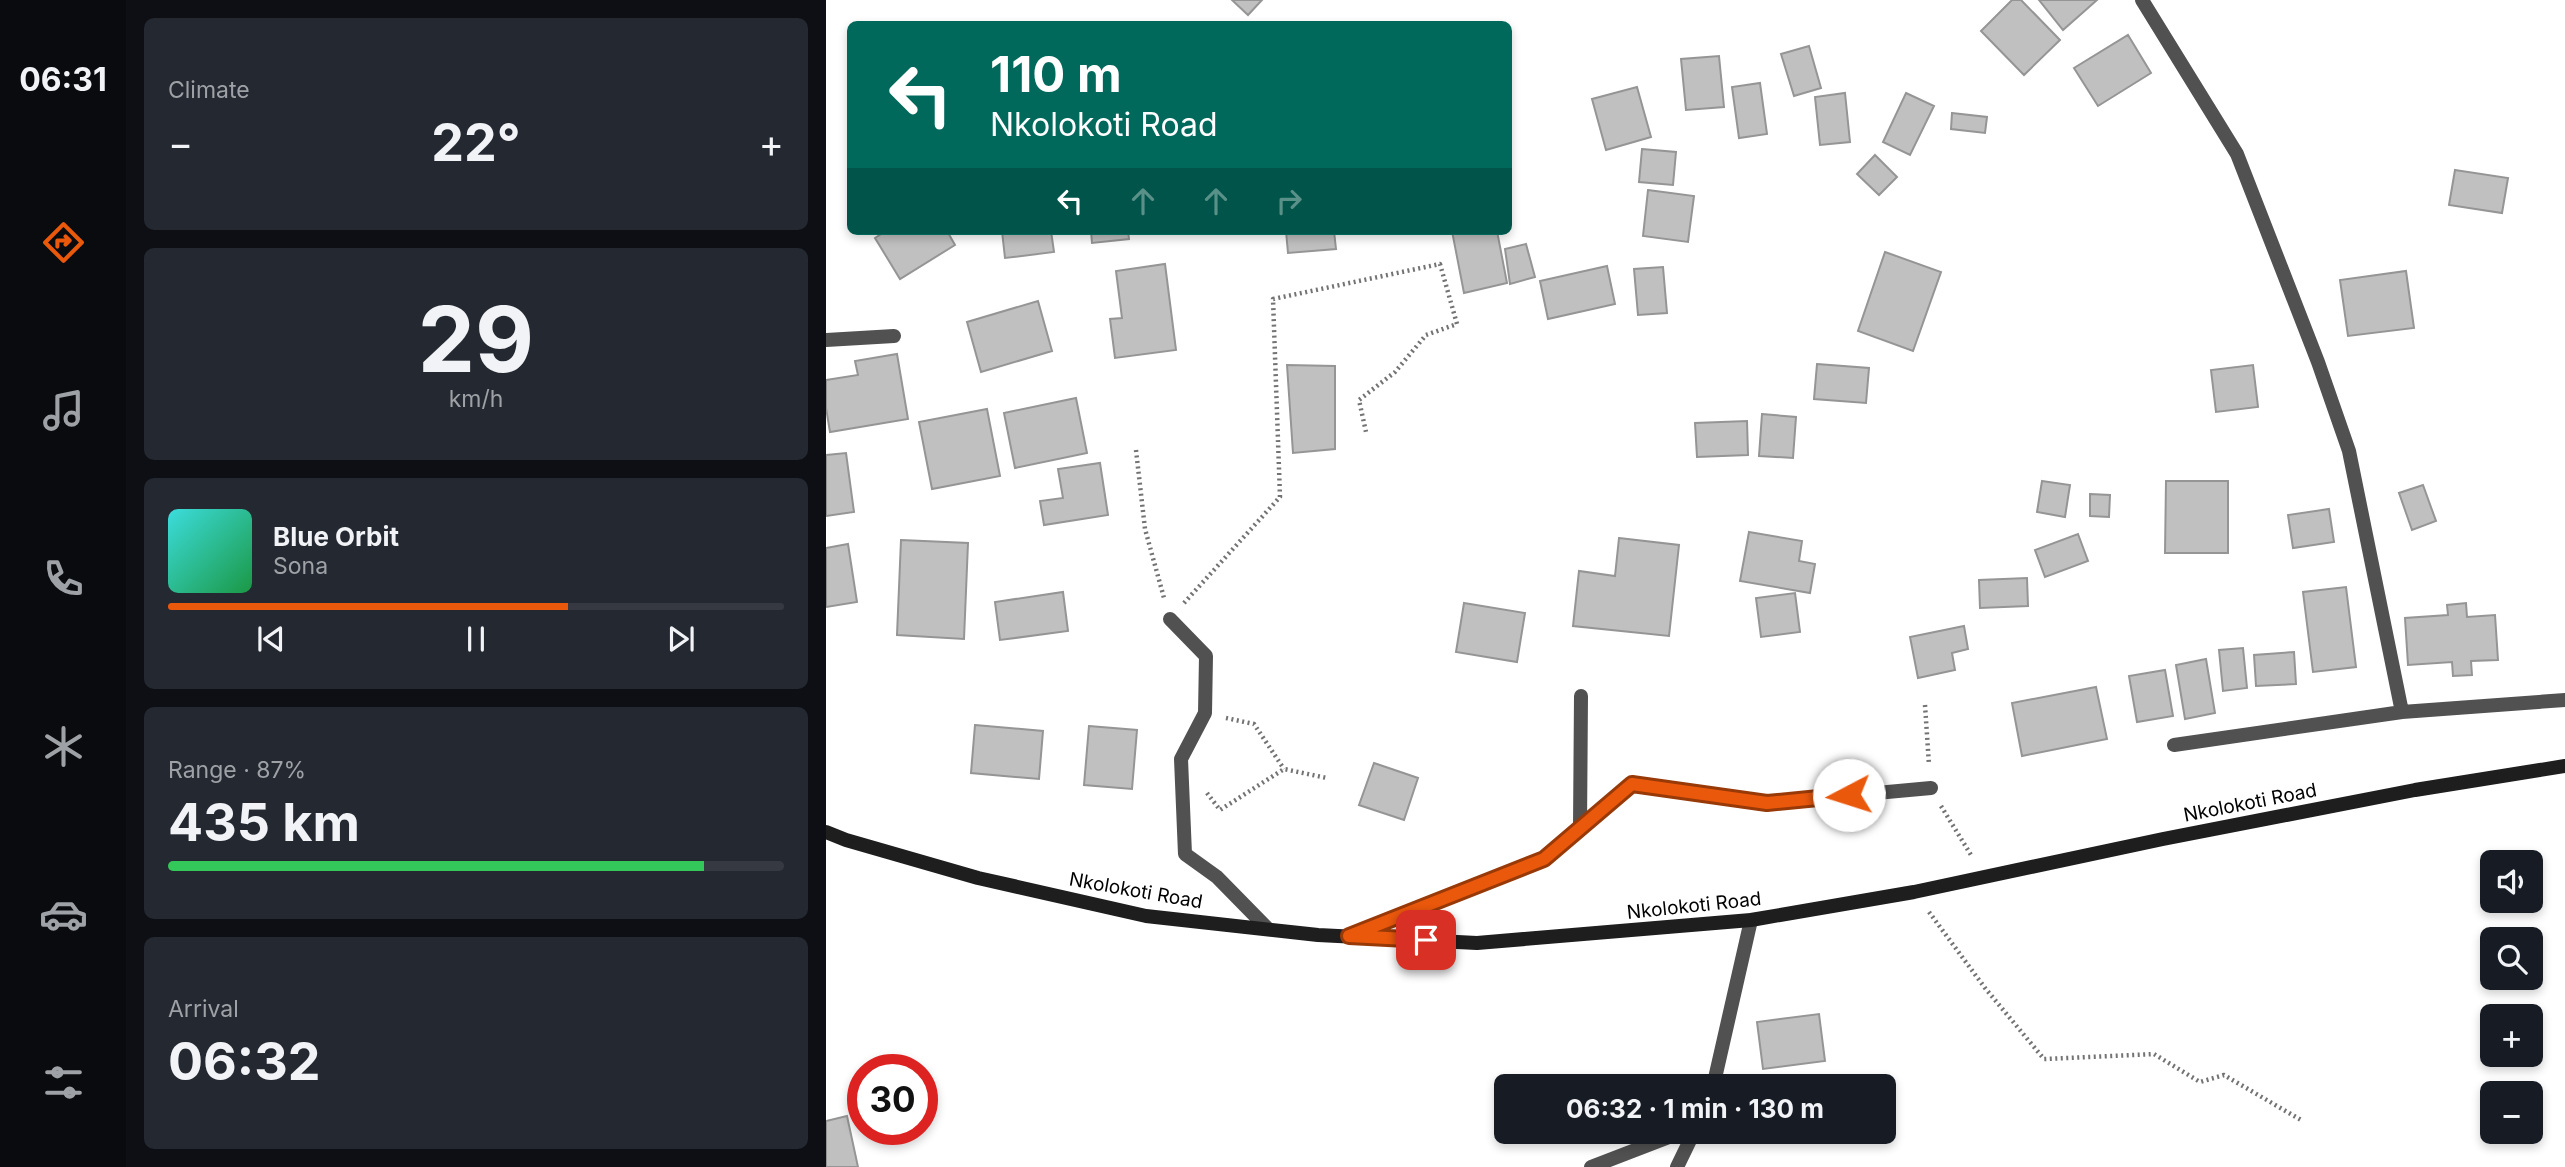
<!DOCTYPE html>
<meta charset="utf-8">
<style>
:root{--surface:#171b24;--page:#242831;--text:#f1f3f6;--muted:#9ea1a6;--line:#363941;--accent:#ea580c}
body{margin:0;font-family:Inter,sans-serif;background:var(--page);color:var(--text);height:100vh;display:flex;flex-direction:column;font-size:26px;white-space:nowrap}
*{box-sizing:border-box;margin:0}
p{font-size:23px;color:var(--muted)}
.icon{flex:none;width:38px;height:38px;fill:none;stroke:currentColor;stroke-width:2;stroke-linecap:round;stroke-linejoin:round}
.map{position:relative;flex:1;overflow:hidden}
.drawer{display:flex;flex-direction:column;gap:18px;padding:18px;background:#0d0f14;width:700px}
.drawer>*{flex:none}
.top-card{position:absolute;left:21px;top:21px;width:665px;height:214px;border-radius:10px;box-shadow:0 4px 10px #0003;background:#00695c;color:#fff;overflow:hidden}
.buttons{position:absolute;left:1654px;top:850px;display:grid;gap:14px}
.buttons a{display:grid;place-items:center;width:63px;height:63px;border-radius:10px;background:var(--surface);box-shadow:0 4px 10px #0003;font-size:35px}
.speed{position:absolute;left:21px;top:1054px;display:flex;gap:14px;font-size:35px;font-weight:700;text-align:center}
.speed>*{display:grid;place-content:center;width:91px;height:91px;border-radius:50%;background:var(--surface);box-shadow:0 4px 10px #0003;line-height:1}
.speed .limit{border:10px solid #d22;background:#fff;color:#111}
.pin{position:absolute;display:grid;place-items:center;width:60px;height:60px;color:#fff;margin:-30px;border-radius:14px;box-shadow:0 4px 10px #0006}
.me{position:absolute;width:77px;margin:-38px;rotate:265deg;stroke-linejoin:round;filter:drop-shadow(0 0 5px #0008)}
.turn{display:flex;align-items:center;gap:24px;height:147px;padding:0 28px;font-size:32px}
.turn .icon{width:91px;height:91px;stroke-width:2.5}
.turn b{display:block;font-size:49px;line-height:60px}
.lanes{display:flex;align-items:center;height:66px;padding:0 28px;background:#0003;justify-content:center;gap:35px;direction:ltr}
.lanes .off{opacity:.35}
.big{font-size:52px;font-weight:700;line-height:1.1}
.drawer .widget{flex:1;display:flex;flex-direction:column;justify-content:center;gap:10px;min-width:0;padding:0 24px;border-radius:10px;background:var(--page)}
.drawer .dial{align-items:center;gap:0}
.dial b{font-size:91px;line-height:1}
.song{display:flex;align-items:center;gap:21px}
.cover{width:84px;height:84px;border-radius:10px;background:linear-gradient(135deg,hsl(180 70% 55%),hsl(140 70% 35%))}
.played{height:7px;border-radius:4px;background:linear-gradient(90deg,var(--accent) 65%,var(--line) 65%)}
.keys{display:flex;justify-content:space-around;direction:ltr}
.heat{display:flex;justify-content:space-between;align-items:center;font-size:38px;direction:ltr}
.charge{height:10px;border-radius:5px;background:linear-gradient(90deg,#34c759 87%,var(--line) 0)}
.trip{position:absolute;left:668px;top:1074px;width:402px;height:70px;border-radius:10px;background:var(--surface);box-shadow:0 4px 10px #0003;font-weight:700;line-height:70px;text-align:center}
main{display:flex;flex:1;min-height:0}
.menu{display:flex;flex-direction:column;width:126px;justify-content:space-around;align-items:center;background:#090b0e;color:var(--muted)}
.menu .icon{width:49px;height:49px}
.menu .on{color:var(--accent)}
.menu b{font-size:32px;color:var(--text)}
.map>svg:first-child{display:block}
</style>
<main>
<nav class="menu">
<b>06:31</b>
<svg class="icon on" aria-label="directions" viewBox="0 0 24 24"><path d="M12 3l9 9-9 9-9-9zM9 14v-3h6M13 9l2 2-2 2"/></svg>
<svg class="icon" aria-label="music" viewBox="0 0 24 24"><path d="M9 18V5l10-2v13"/><circle cx="6" cy="18" r="3"/><circle cx="16" cy="16" r="3"/></svg>
<svg class="icon" aria-label="phone" viewBox="0 0 24 24"><path d="M5 4h4l2 5-3 2q2 4 5 5l2-3 5 2v4C11 20 4 13 5 4z"/></svg>
<svg class="icon" aria-label="climate" viewBox="0 0 24 24"><path d="M12 3v18M4 7l16 10M4 17L20 7"/></svg>
<svg class="icon" aria-label="car" viewBox="0 0 24 24"><path d="M5 17H2v-5l4-1 3-4h7l3 4 3 1v5h-3M9 17h6M6 11h13"/><circle cx="7" cy="17" r="2"/><circle cx="17" cy="17" r="2"/></svg>
<svg class="icon" aria-label="filters" viewBox="0 0 24 24"><path d="M4 7h16M4 17h16"/><circle cx="9" cy="7" r="2"/><circle cx="15" cy="17" r="2"/></svg>
</nav>
<section class="drawer">
<div class="widget"><p>Climate</p>
<div class="heat"><a>−</a><b class="big">22°</b><a>+</a></div>
</div>
<div class="widget dial"><b>29</b><p>km/h</p></div>
<div class="widget">
<div class="song"><i class="cover"></i><div><b>Blue Orbit</b><p>Sona</p></div></div>
<div class="played"></div>
<div class="keys"><svg class="icon" aria-label="previous" viewBox="0 0 24 24"><path d="M18 5L8 12l10 7zM5 5v14"/></svg><svg class="icon" aria-label="pause" viewBox="0 0 24 24"><path d="M8 5v14M16 5v14"/></svg><svg class="icon" aria-label="next" viewBox="0 0 24 24"><path d="M6 5l10 7-10 7zM19 5v14"/></svg></div>
</div>
<div class="widget"><p>Range · 87%</p><b class="big">435 km</b><div class="charge"></div></div>
<div class="widget"><p>Arrival</p><b class="big">06:32</b></div>
</section>
<div class="map">
<svg width="1739" height="1167" viewBox="0 0 1739 1167">
<rect width="100%" height="100%" fill="#fff"/>
<path fill="#c0c0c0" stroke="#959595" stroke-width="2" d="M 406,0 L 436,0 L 422,15 Z
M 1186,0 L 1195,0 L 1234,40 L 1198,75 L 1155,31 Z
M 1213,0 L 1271,0 L 1237,30 Z
M 1302,35 L 1325,73 L 1272,106 L 1248,68 Z
M 983,46 L 995,88 L 968,96 L 955,54 Z
M 893,56 L 898,107 L 860,110 L 855,59 Z
M 934,83 L 941,134 L 913,138 L 906,87 Z
M 811,87 L 825,137 L 780,150 L 766,99 Z
M 1019,93 L 1024,142 L 994,145 L 989,97 Z
M 1080,93 L 1108,106 L 1084,155 L 1057,142 Z
M 1126,113 L 1161,117 L 1159,133 L 1125,129 Z
M 816,149 L 850,152 L 847,185 L 813,182 Z
M 1049,155 L 1071,177 L 1053,195 L 1031,174 Z
M 1629,170 L 1682,178 L 1676,213 L 1623,205 Z
M 822,190 L 868,196 L 862,242 L 817,236 Z
M 60,231 L 121,231 L 129,245 L 74,279 L 49,238 Z
M 176,231 L 225,231 L 228,252 L 179,258 Z
M 265,231 L 302,231 L 303,239 L 266,243 Z
M 460,231 L 508,231 L 510,249 L 462,253 Z
M 626,231 L 671,231 L 681,283 L 638,293 Z
M 700,244 L 709,277 L 684,284 L 679,249 Z
M 1059,252 L 1115,272 L 1087,351 L 1032,331 Z
M 339,264 L 350,350 L 289,358 L 284,319 L 296,318 L 290,271 Z
M 781,266 L 789,304 L 722,319 L 714,281 Z
M 837,267 L 841,313 L 812,315 L 808,269 Z
M 1580,271 L 1588,328 L 1522,336 L 1514,280 Z
M 212,301 L 226,351 L 155,372 L 141,322 Z
M 71,354 L 82,419 L 4,432 L 0,408 L 0,380 L 32,375 L 29,361 Z
M 991,364 L 1043,368 L 1040,403 L 988,399 Z
M 461,365 L 509,366 L 509,449 L 467,453 Z
M 1427,365 L 1432,407 L 1390,412 L 1385,370 Z
M 250,398 L 261,453 L 189,468 L 178,413 Z
M 161,409 L 174,476 L 106,489 L 93,422 Z
M 936,414 L 970,417 L 967,458 L 933,456 Z
M 921,421 L 922,455 L 871,457 L 869,423 Z
M 20,453 L 28,512 L 0,516 L 0,455 Z
M 274,463 L 282,515 L 218,525 L 214,501 L 237,498 L 232,469 Z
M 1216,481 L 1244,485 L 1239,517 L 1211,512 Z
M 1340,481 L 1402,481 L 1402,553 L 1339,553 Z
M 1597,485 L 1610,521 L 1586,530 L 1573,493 Z
M 1264,494 L 1284,495 L 1283,517 L 1264,516 Z
M 1503,509 L 1508,542 L 1467,548 L 1462,515 Z
M 923,532 L 976,541 L 973,561 L 989,564 L 984,593 L 914,581 Z
M 1252,534 L 1262,561 L 1219,577 L 1209,550 Z
M 793,538 L 853,545 L 843,636 L 747,626 L 753,571 L 789,576 Z
M 75,540 L 142,543 L 138,639 L 71,635 Z
M 22,544 L 31,602 L 0,607 L 0,548 Z
M 1201,578 L 1202,606 L 1154,608 L 1153,580 Z
M 1520,587 L 1530,667 L 1487,672 L 1477,592 Z
M 237,592 L 242,631 L 174,640 L 169,602 Z
M 969,593 L 974,632 L 935,637 L 930,598 Z
M 638,603 L 699,613 L 691,662 L 630,652 Z
M 1640,603 L 1641,617 L 1669,615 L 1672,660 L 1645,661 L 1646,675 L 1627,676 L 1626,662 L 1582,665 L 1579,618 L 1622,615 L 1621,605 Z
M 1138,626 L 1142,649 L 1126,653 L 1129,670 L 1092,678 L 1084,637 Z
M 1417,648 L 1421,688 L 1397,691 L 1393,650 Z
M 1468,652 L 1470,684 L 1430,686 L 1428,655 Z
M 1380,659 L 1389,713 L 1359,719 L 1350,665 Z
M 1339,670 L 1347,716 L 1311,722 L 1303,676 Z
M 1270,687 L 1281,739 L 1196,756 L 1186,703 Z
M 149,725 L 217,731 L 213,779 L 145,773 Z
M 263,726 L 311,730 L 306,789 L 258,785 Z
M 548,763 L 592,778 L 578,820 L 533,805 Z
M 993,1014 L 999,1061 L 937,1069 L 931,1022 Z
M 21,1116 L 32,1167 L 0,1167 L 0,1121 Z"/>
<g fill="none" stroke-linecap="round" stroke-linejoin="round">
<path stroke="#737373" stroke-width="4.5" stroke-dasharray="2 3.5" stroke-linecap="butt" d="M 310,450 L 319,529 L 338,598
M 358,603 L 454,497 L 447,299 L 614,264 L 631,324 L 600,335 L 569,372 L 533,400 L 540,432
M 1099,705 L 1103,765
M 400,718 L 428,724 L 458,769
M 381,793 L 394,810 L 458,769 L 501,778
M 1115,806 L 1145,855
M 1103,912 L 1159,988 L 1218,1059 L 1328,1054 L 1374,1082 L 1398,1075 L 1475,1120"/>
<path stroke="#515151" stroke-width="14" d="M 1316,0 L 1411,154 L 1492,362 L 1523,451 L 1576,712
M 0,340 L 68,336
M 344,619 L 380,656 L 379,713 L 355,759 L 359,854 L 391,877 L 442,929
M 1348,745 L 1576,712 L 1739,700
M 754,827 L 755,696
M 523,936 L 718,859 L 806,784 L 941,803 L 1105,788
M 887,1087 L 925,920
M 765,1167 L 856,1132
M 851,1167 L 868,1132"/>
<path stroke="#1e1e1e" stroke-width="14" d="M 0,832 L 20,840 L 152,878 L 320,916 L 492,935 L 651,943 L 925,920 L 1088,892 L 1337,839 L 1589,790 L 1739,766"/>
</g>
<g fill="none" stroke-linecap="round" stroke-linejoin="round">
<g stroke="#983908" stroke-width="18">
<path id="route" d="M 600,940 L 523,936 L 718,859 L 806,784 L 941,803 L 1023,795"/>
</g>
<use href="#route" stroke="#ea580c" stroke-width="12"/>
</g>
<g text-anchor="middle" stroke-width="5" stroke-linejoin="round" paint-order="stroke">
<g font-size="19" fill="#000" stroke="#fff">
<text transform="translate(1424 802) rotate(-11)" y="7">Nkolokoti Road</text>
<text transform="translate(310 890) rotate(10)" y="7">Nkolokoti Road</text>
<text transform="translate(868 905) rotate(-6)" y="7">Nkolokoti Road</text>
</g>
</g>
</svg>
<div class="buttons">
<a><svg class="icon" aria-label="sound" viewBox="0 0 24 24"><path d="M4 9h4l5-4v14l-5-4H4zM17 9q2 3 0 6"/></svg></a>
<a><svg class="icon" aria-label="search" viewBox="0 0 24 24"><circle cx="10" cy="10" r="6"/><path d="M15 15l6 6"/></svg></a>
<a>+</a>
<a>−</a>
</div>
<div class="speed"><div class="limit">30</div></div>
<div class="pin" style="left:600px;top:940px;background:#d93025"><svg class="icon" aria-label="arrive" viewBox="0 0 24 24"><path d="M6 21V4h12l-3 4 3 4H6"/></svg></div>
<svg class="me" style="left:1023px;top:795px" viewBox="-20 -20 40 40"><circle r="19" fill="#fff"/><path d="M0-13L10 11 0 6-10 11z" fill="#ea580c"/></svg>
<div class="trip">06:32 · 1 min · 130 m</div>
<div class="top-card">
<div class="turn"><svg class="icon" aria-label="left" viewBox="0 0 24 24"><path d="M17 20v-9H6M10 6l-5 5 5 5"/></svg><div><b>110 m</b>Nkolokoti Road</div></div>
<div class="lanes"><svg class="icon" aria-label="left" viewBox="0 0 24 24"><path d="M17 20v-9H6M10 6l-5 5 5 5"/></svg><svg class="icon off" aria-label="ahead" viewBox="0 0 24 24"><path d="M12 20V5M6 11l6-6 6 6"/></svg><svg class="icon off" aria-label="ahead" viewBox="0 0 24 24"><path d="M12 20V5M6 11l6-6 6 6"/></svg><svg class="icon off" aria-label="right" viewBox="0 0 24 24"><path d="M7 20v-9h11M14 6l5 5-5 5"/></svg></div>
</div>
</div>
</main>
